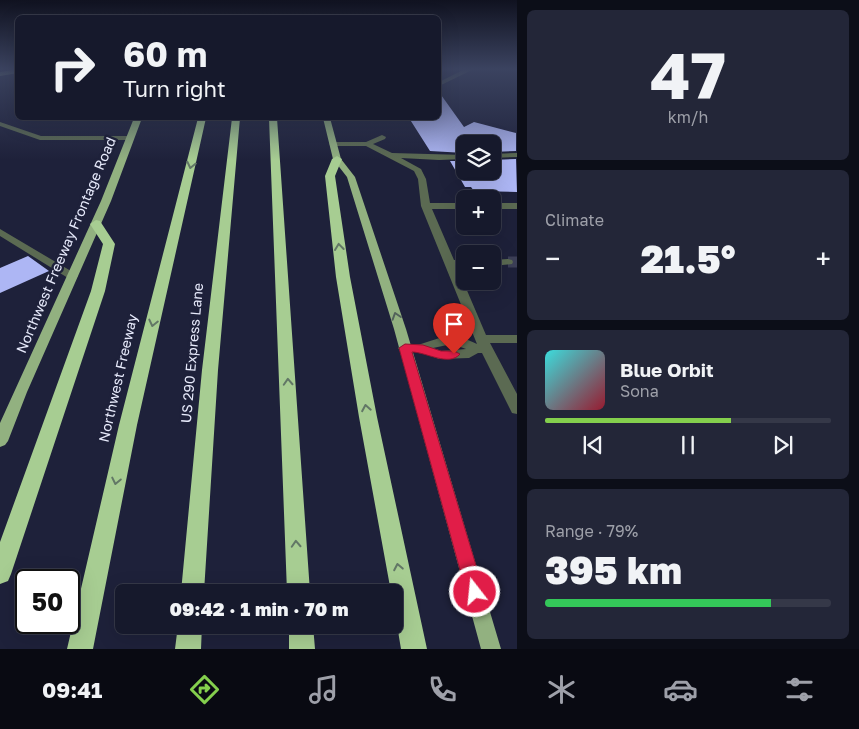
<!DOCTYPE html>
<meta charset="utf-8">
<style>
:root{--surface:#16192c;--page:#232638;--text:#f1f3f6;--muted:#9ea0a9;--line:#353848;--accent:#84cf4d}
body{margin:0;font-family:"Golos Text",sans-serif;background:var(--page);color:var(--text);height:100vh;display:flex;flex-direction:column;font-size:19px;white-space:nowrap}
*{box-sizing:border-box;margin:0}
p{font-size:16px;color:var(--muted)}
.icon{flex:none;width:28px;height:28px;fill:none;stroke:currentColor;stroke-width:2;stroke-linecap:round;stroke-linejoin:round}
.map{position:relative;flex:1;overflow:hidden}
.drawer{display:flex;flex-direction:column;gap:10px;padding:10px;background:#0c0e18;width:342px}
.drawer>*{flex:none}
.guide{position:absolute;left:15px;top:15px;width:426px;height:105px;border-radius:8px;box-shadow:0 5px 20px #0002,0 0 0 1px var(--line);background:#16192c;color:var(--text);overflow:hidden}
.controls{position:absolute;left:456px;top:135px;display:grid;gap:10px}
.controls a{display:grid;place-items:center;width:45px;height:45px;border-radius:8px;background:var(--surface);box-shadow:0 5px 20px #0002,0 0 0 1px var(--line);font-size:25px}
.speed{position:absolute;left:15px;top:569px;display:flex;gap:10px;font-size:25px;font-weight:700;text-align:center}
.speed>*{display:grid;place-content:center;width:65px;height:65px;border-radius:50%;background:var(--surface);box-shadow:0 5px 20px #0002,0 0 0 1px var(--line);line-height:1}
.speed .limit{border:2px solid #111;border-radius:8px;background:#fff;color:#111}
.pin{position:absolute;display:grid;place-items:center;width:42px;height:42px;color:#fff;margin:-51px -21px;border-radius:50% 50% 50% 0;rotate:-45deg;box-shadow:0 0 5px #0007}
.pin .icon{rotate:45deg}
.me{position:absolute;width:55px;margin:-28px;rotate:344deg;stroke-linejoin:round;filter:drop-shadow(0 0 4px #0008)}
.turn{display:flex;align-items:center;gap:18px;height:105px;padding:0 25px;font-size:22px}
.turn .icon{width:65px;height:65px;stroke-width:2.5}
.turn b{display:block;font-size:35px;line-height:42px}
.big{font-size:38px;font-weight:800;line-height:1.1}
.drawer .card{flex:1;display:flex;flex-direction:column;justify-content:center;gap:8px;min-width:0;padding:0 18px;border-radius:8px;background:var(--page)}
.drawer .dial{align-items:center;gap:0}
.dial b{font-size:65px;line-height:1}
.song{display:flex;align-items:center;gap:15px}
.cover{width:60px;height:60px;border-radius:8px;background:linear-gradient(135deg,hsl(180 70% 55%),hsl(350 70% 35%))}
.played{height:5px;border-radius:2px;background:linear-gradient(90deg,var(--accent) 65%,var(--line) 65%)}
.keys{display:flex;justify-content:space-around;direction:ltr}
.heat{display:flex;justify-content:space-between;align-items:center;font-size:28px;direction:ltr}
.charge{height:8px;border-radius:4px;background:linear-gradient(90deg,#34c759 79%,var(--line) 0)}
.trip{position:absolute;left:115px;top:584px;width:288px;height:50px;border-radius:8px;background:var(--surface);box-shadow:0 5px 20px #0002,0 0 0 1px var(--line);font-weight:800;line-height:50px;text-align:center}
.dock{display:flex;height:80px;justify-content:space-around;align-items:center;background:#090a12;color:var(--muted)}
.dock .icon{width:35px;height:35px}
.dock .active{color:var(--accent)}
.dock b{font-size:22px;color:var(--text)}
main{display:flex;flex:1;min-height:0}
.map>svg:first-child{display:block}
</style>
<main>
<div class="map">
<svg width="517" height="649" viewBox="0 0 517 649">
<rect width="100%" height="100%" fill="#1e213a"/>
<path fill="#adb6f4" d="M 439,92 L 464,127 L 474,122 L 516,133 L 516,151 L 492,152 L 492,144 L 465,144 L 465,153 L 430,151 L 409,118 L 439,118 Z
M 516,159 L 517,192 L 474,191 L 471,187 L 465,187 L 450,161 L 465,161 L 465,171 L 492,171 L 492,160 Z
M 28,256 L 49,271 L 0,293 L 0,268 Z"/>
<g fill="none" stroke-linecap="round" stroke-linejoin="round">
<path stroke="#3c3f57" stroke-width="11" stroke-dasharray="11 5.5" stroke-linecap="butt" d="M 508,262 L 517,262"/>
<path fill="#5b6a52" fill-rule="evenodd" d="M 465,69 L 474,69 L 439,86 L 439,82 Z
M 0,122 L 41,136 L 130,136 L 134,138 L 130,140 L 40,140 L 0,126 Z
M 382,135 L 386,137 L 385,139 L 373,144 L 392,153 L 465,155 L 465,159 L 439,160 L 401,158 L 421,169 L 426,179 L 430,203 L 465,203 L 465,209 L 432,209 L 454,260 L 465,260 L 465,266 L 457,267 L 486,335 L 517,335 L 517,343 L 490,343 L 517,394 L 517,414 L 512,413 L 482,353 L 478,353 L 469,358 L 439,359 L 421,352 L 400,351 L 398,348 C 404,341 413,346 421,344 C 448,336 449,331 477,344 L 421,206 L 418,179 L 414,171 L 366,146 L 333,146 L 329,144 L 333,142 L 366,142 ZM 452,344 L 466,349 L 441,351 L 433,348 Z
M 517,153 L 517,157 L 492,158 L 492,154 Z
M 492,203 L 517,203 L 517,209 L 492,209 Z
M 0,229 L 76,274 L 78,276 L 76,278 L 68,278 L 0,236 Z
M 508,259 L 512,260 L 513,262 L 512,264 L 492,266 L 492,260 Z"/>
<path fill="#92b180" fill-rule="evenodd" d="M 18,69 L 18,73 L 0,76 L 0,72 Z
M 134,118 L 142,118 L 111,201 L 27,392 L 8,441 L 5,445 L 0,447 L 0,423 L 101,201 Z
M 323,118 L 330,118 L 341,159 L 355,177 L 406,329 L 501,649 L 481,649 L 394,329 L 347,177 L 333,159 Z"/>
<path fill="#a7cd92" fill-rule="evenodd" d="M 198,118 L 206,118 L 137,425 L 93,649 L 67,649 L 119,425 Z
M 232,118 L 240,118 L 218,370 L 204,592 L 181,592 L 202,370 Z
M 269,118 L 277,118 L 310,592 L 287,592 Z
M 337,156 L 342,159 L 335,176 L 350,277 L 377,417 L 427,649 L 401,649 L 394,607 L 394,592 L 391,592 L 359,417 L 336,277 L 325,176 L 332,159 Z
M 96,220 L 100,221 L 115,244 L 105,291 L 11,574 L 8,581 L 0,584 L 0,542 L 91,291 L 103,244 L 90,224 Z
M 178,625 L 202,625 L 201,649 L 175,649 Z
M 289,625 L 313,625 L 315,649 L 289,649 Z"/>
</g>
<defs><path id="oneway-chevron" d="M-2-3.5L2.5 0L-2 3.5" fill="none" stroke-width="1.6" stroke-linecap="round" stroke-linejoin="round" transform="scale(1.25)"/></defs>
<g stroke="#627766">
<use href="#oneway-chevron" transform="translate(191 165) rotate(103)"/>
<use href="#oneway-chevron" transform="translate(339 247) rotate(-97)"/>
<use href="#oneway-chevron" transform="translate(153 323) rotate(103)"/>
<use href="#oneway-chevron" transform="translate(288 382) rotate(-93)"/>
<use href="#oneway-chevron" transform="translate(366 408) rotate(-100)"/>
<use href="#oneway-chevron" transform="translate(116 481) rotate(102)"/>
<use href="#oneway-chevron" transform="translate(296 544) rotate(-93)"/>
<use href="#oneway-chevron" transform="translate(398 567) rotate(-101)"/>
</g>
<use stroke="#52625a" href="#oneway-chevron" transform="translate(396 316) rotate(-108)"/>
<linearGradient id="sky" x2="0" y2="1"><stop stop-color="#101220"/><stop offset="0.43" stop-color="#3b4360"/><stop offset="1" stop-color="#3b4360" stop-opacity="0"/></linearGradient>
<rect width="517" height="160" fill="url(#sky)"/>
<path fill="#e11d48" stroke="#92132f" d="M 405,344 L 423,345 L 441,351 L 454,351 L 460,354 C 449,367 426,352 412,352 L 484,592 L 481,597 L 475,600 L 468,597 L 466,592 L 399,348 Z"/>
<g text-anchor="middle" stroke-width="5" stroke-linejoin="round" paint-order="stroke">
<g font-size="14" fill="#e7eafb" stroke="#1e213a">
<text transform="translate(66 245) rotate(-67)" y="5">Northwest Freeway Frontage Road</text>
<text transform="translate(192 353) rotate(-85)" y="5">US 290 Express Lane</text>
<text transform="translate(118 378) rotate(-77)" y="5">Northwest Freeway</text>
</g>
</g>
</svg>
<div class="controls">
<a><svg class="icon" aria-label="layers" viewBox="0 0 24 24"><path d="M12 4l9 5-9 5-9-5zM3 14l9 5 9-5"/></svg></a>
<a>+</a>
<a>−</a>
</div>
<div class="speed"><div class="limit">50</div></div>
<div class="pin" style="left:454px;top:354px;background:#d93025"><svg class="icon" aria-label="arrive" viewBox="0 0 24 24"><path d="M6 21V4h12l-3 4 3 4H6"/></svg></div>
<svg class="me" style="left:475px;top:592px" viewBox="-20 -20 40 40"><circle r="17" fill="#e11d48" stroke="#fff" stroke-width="3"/><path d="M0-11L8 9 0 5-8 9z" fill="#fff"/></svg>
<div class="trip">09:42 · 1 min · 70 m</div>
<div class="guide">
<div class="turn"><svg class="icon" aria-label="right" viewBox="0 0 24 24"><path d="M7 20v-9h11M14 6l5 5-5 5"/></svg><div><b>60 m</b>Turn right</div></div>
</div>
</div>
<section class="drawer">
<div class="card dial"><b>47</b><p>km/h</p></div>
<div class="card"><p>Climate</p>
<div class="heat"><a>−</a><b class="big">21.5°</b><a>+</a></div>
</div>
<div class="card">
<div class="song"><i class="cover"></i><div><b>Blue Orbit</b><p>Sona</p></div></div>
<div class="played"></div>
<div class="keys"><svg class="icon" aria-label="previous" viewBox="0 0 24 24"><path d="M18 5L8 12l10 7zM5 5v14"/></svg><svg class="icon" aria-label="pause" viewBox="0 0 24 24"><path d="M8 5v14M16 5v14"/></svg><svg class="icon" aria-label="next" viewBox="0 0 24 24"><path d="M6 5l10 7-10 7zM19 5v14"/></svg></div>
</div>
<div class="card"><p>Range · 79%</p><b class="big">395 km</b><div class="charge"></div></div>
</section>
</main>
<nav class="dock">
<b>09:41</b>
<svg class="icon active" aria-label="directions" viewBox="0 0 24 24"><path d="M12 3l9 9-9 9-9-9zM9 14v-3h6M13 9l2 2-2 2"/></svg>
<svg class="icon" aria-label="music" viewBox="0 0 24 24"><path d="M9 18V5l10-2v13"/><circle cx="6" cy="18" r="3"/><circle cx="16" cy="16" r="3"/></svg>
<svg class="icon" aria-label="phone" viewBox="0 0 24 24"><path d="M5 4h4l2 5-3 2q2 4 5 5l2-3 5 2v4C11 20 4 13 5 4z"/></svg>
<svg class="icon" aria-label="climate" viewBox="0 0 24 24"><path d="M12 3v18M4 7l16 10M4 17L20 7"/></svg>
<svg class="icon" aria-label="car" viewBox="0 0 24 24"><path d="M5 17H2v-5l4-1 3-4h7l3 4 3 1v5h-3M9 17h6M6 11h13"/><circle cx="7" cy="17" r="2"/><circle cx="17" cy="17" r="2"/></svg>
<svg class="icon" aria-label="filters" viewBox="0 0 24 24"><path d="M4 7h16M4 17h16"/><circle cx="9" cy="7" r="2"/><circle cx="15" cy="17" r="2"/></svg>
</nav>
